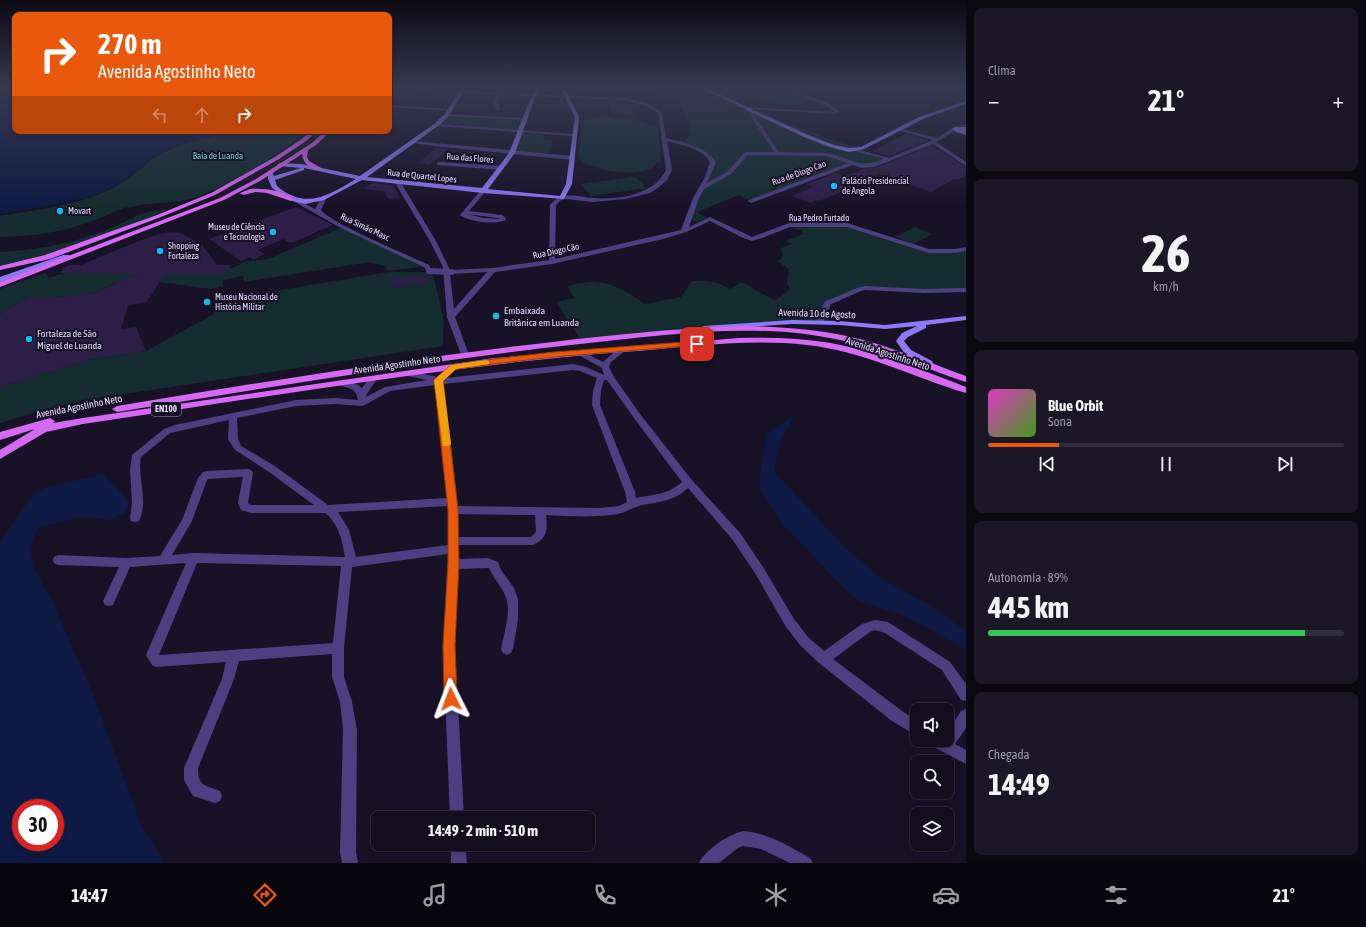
<!DOCTYPE html>
<html lang="pt">
<meta charset="utf-8">
<style>
:root{--surface:#120e1d;--page:#1b1726;--text:#f1f3f6;--muted:#9c9ca4;--line:#312e3b;--accent:#ea580c}
body{margin:0;font-family:"Asap Condensed",sans-serif;background:var(--page);color:var(--text);height:100vh;display:flex;flex-direction:column;font-size:15px;white-space:nowrap}
*{box-sizing:border-box;margin:0}
p{font-size:13px;color:var(--muted)}
.icon{flex:none;width:22px;height:22px;fill:none;stroke:currentColor;stroke-width:2;stroke-linecap:round;stroke-linejoin:round}
.map{position:relative;flex:1;overflow:hidden}
.details{display:flex;flex-direction:column;gap:8px;padding:8px;background:#0a0810;width:400px}
.details>*{flex:none}
.hud{position:absolute;left:12px;top:12px;width:380px;height:122px;border-radius:8px;box-shadow:0 2px 6px #0003,0 0 0 1px var(--line);background:#ea580c;color:#fff;overflow:hidden}
.buttons{position:absolute;left:910px;top:703px;display:grid;gap:8px}
.buttons a{display:grid;place-items:center;width:44px;height:44px;border-radius:8px;background:var(--surface);box-shadow:0 2px 6px #0003,0 0 0 1px var(--line);font-size:20px}
.speed{position:absolute;left:12px;top:799px;display:flex;gap:8px;font-size:20px;font-weight:700;text-align:center}
.speed>*{display:grid;place-content:center;width:52px;height:52px;border-radius:50%;background:var(--surface);box-shadow:0 2px 6px #0003,0 0 0 1px var(--line);line-height:1}
.speed .limit{border:6px solid #d22;background:#fff;color:#111}
.pin{position:absolute;display:grid;place-items:center;width:34px;height:34px;color:#fff;margin:-17px;border-radius:8px;box-shadow:0 2px 6px #0006}
.me{position:absolute;width:44px;margin:-22px;rotate:357deg;stroke-linejoin:round;filter:drop-shadow(0 0 3px #0008)}
.turn{display:flex;align-items:center;gap:14px;height:84px;padding:0 20px;font-size:18px}
.turn .icon{width:52px;height:52px;stroke-width:2.5}
.turn b{display:block;font-size:28px;line-height:34px}
.lanes{display:flex;align-items:center;height:38px;padding:0 20px;background:#0003;justify-content:center;gap:20px;direction:ltr}
.lanes .off{opacity:.35}
.big{font-size:30px;font-weight:700;line-height:1.1}
.details .tile{flex:1;display:flex;flex-direction:column;justify-content:center;gap:6px;min-width:0;padding:0 14px;border-radius:8px;background:var(--page)}
.details .dial{align-items:center;gap:0}
.dial b{font-size:52px;line-height:1}
.song{display:flex;align-items:center;gap:12px}
.cover{width:48px;height:48px;border-radius:6px;background:linear-gradient(135deg,hsl(310 70% 55%),hsl(100 70% 35%))}
.played{height:4px;border-radius:2px;background:linear-gradient(90deg,var(--accent) 20%,var(--line) 20%)}
.keys{display:flex;justify-content:space-around;direction:ltr}
.heat{display:flex;justify-content:space-between;align-items:center;font-size:22px;direction:ltr}
.charge{height:6px;border-radius:3px;background:linear-gradient(90deg,#34c759 89%,var(--line) 0)}
.trip{position:absolute;left:371px;top:811px;width:224px;height:40px;border-radius:8px;background:var(--surface);box-shadow:0 2px 6px #0003,0 0 0 1px var(--line);font-weight:700;line-height:40px;text-align:center}
.menu{display:flex;height:64px;justify-content:space-around;align-items:center;background:#07060c;color:var(--muted)}
.menu .icon{width:28px;height:28px}
.menu .on{color:var(--accent)}
.menu b{font-size:18px;color:var(--text)}
main{display:flex;flex:1;min-height:0}
.map>svg:first-child{display:block}
</style>
<main>
<div class="map">
<svg width="966" height="863" viewBox="0 0 966 863">
<rect width="100%" height="100%" fill="#181227"/>
<path fill="#152d30" d="M 637,87 L 700,87 L 705,89 L 717,87 L 782,87 L 813,98 L 804,101 L 813,105 L 806,106 L 728,99 L 785,126 L 791,125 L 888,159 L 873,166 L 853,163 L 751,201 L 739,195 L 697,212 L 707,218 L 697,222 L 687,218 L 713,162 L 697,149 L 670,141 L 684,141 L 691,135 L 688,120 L 677,100 L 664,99 L 662,96 L 646,95 L 635,88 Z
M 610,103 L 631,104 L 634,115 L 612,114 Z
M 447,115 L 524,119 L 520,131 L 545,133 L 543,139 L 553,140 L 547,156 L 512,153 L 520,132 L 436,125 Z
M 602,116 L 633,118 L 658,127 L 661,163 L 657,163 C 646,180 591,172 578,158 L 582,124 L 583,120 Z
M 229,131 L 307,131 C 282,153 218,193 185,200 C 166,204 147,202 128,208 L 126,207 C 105,216 84,225 62,230 C 41,235 21,236 0,237 L 0,216 C 36,210 73,206 107,191 C 131,181 141,165 162,153 C 183,142 207,139 229,131 Z
M 634,177 L 647,188 L 591,196 L 580,184 Z
M 163,209 L 167,210 L 140,222 L 51,253 L 0,266 L 0,252 C 33,250 65,245 96,234 C 110,229 125,222 136,216 C 144,212 155,211 163,209 Z
M 847,225 L 923,250 L 966,249 L 966,290 L 924,291 L 870,288 L 831,301 L 820,322 L 792,322 L 582,342 L 556,302 L 575,298 L 567,286 C 576,285 587,281 596,282 C 613,283 631,294 645,304 L 681,297 L 692,281 L 704,281 L 718,283 L 730,289 L 742,282 L 775,301 L 790,289 L 787,283 L 789,269 L 777,261 L 781,259 L 783,254 L 781,248 L 792,244 L 786,241 L 804,234 L 801,230 L 786,226 Z
M 343,227 L 427,266 L 387,271 L 386,266 L 369,262 L 244,282 L 243,276 L 223,280 L 223,286 L 211,289 L 160,282 L 114,284 L 94,293 L 59,297 L 28,297 L 0,314 L 0,289 L 46,273 L 49,278 L 71,271 L 227,267 L 230,269 L 245,262 L 268,259 Z
M 915,227 L 933,234 L 913,244 L 895,237 Z
M 389,272 L 429,272 L 433,274 L 444,321 L 443,346 L 84,400 L 50,408 L 0,423 L 0,387 L 88,360 L 146,351 L 214,314 L 215,301 Z"/>
<path fill="#0e1a43" fill-rule="evenodd" d="M 0,87 L 15,87 L 15,131 L 226,131 L 168,149 L 152,158 L 121,183 L 91,197 L 0,215 Z
M 795,414 L 780,443 L 774,471 L 845,548 L 881,578 L 929,605 L 966,631 L 966,650 L 907,617 L 859,601 L 848,592 L 783,525 L 760,490 L 760,473 L 767,434 Z
M 103,474 L 130,502 L 125,513 L 110,520 L 82,517 L 37,528 L 30,549 L 34,568 L 52,601 L 92,692 L 142,827 L 165,863 L 0,863 L 0,543 L 33,494 L 44,488 ZM 21,808 L 55,808 L 55,842 L 21,842 Z"/>
<path fill="#2d1f47" d="M 394,89 L 411,89 L 411,91 L 414,91 L 411,99 L 391,99 L 389,90 Z
M 436,91 L 453,92 L 451,100 L 437,99 Z
M 906,134 L 928,140 L 889,156 L 872,151 Z
M 929,147 L 937,149 L 966,167 L 966,175 L 957,180 L 954,179 L 931,192 L 880,174 L 856,183 L 860,185 L 819,201 L 816,200 L 810,203 L 792,196 L 813,187 L 806,184 L 836,173 L 844,176 L 864,169 L 875,168 Z
M 437,148 L 448,149 L 429,165 L 418,163 Z
M 372,183 L 393,185 L 400,198 L 388,199 L 384,191 L 362,189 Z
M 296,207 L 333,225 L 294,242 L 288,242 L 283,239 L 258,250 L 265,254 L 253,260 L 250,257 L 241,261 L 209,239 Z
M 173,232 L 183,234 L 199,243 L 201,243 L 217,265 L 229,265 L 231,268 L 226,272 L 220,274 L 165,274 L 146,303 L 128,305 L 121,329 L 136,327 L 146,351 L 88,360 L 0,387 L 0,314 L 28,297 L 59,297 L 94,293 L 139,274 L 60,273 L 64,268 L 69,265 L 81,265 L 134,243 L 159,234 Z
M 426,275 L 428,275 L 430,282 L 392,287 L 390,279 Z"/>
<g fill="none" stroke-linecap="round" stroke-linejoin="round">
<path fill="#4c4082" fill-rule="evenodd" d="M 562,87 L 613,87 L 563,89 Z
M 622,87 L 639,87 L 631,90 Z
M 780,87 L 786,87 L 830,104 L 841,112 L 835,114 L 750,109 L 779,152 C 794,153 810,152 825,153 C 851,156 856,171 884,159 L 856,151 L 856,149 L 889,158 L 933,140 L 898,130 L 898,128 L 937,138 L 954,127 L 966,124 L 966,126 L 958,129 L 936,142 L 966,162 L 966,166 L 933,144 L 874,167 L 862,168 L 853,165 L 751,203 L 748,201 L 749,200 L 848,163 L 826,156 L 748,155 L 731,174 L 704,189 L 699,198 L 689,227 L 710,217 L 752,237 L 789,223 L 847,223 L 929,249 L 954,249 L 966,247 L 966,251 L 954,253 L 929,253 L 847,227 L 790,227 L 762,238 L 752,241 L 741,237 L 710,221 L 686,232 L 663,239 L 552,264 L 495,272 L 455,317 L 469,355 L 468,357 L 462,357 L 447,317 L 443,267 L 430,241 L 395,183 L 396,182 L 401,183 L 436,241 L 450,270 L 493,268 L 549,260 L 550,205 C 561,190 578,197 593,198 C 619,200 654,195 666,170 L 658,113 L 646,106 L 623,100 L 501,95 L 498,100 L 500,110 L 498,111 L 496,110 L 494,100 L 497,95 L 462,93 L 461,91 L 623,98 L 649,104 L 662,113 L 666,138 C 684,143 705,146 716,162 L 707,183 L 727,172 L 745,152 L 774,152 L 745,107 L 835,112 L 826,106 ZM 667,141 C 682,145 702,148 710,162 L 705,177 L 693,198 L 681,230 L 555,259 L 556,205 L 561,200 L 566,199 L 593,202 L 625,199 L 650,193 L 659,187 L 667,180 L 672,170 ZM 487,272 L 454,309 L 450,274 Z
M 389,105 L 450,109 L 452,110 L 450,111 L 389,107 Z
M 447,114 L 524,118 L 526,119 L 524,120 L 445,116 Z
M 436,124 L 574,134 L 576,135 L 574,136 L 434,126 Z
M 414,141 L 572,156 L 575,158 L 572,160 L 443,147 L 412,143 L 412,142 Z
M 439,162 L 501,166 L 504,168 L 501,170 L 437,165 L 437,163 Z
M 481,190 L 486,191 L 469,211 L 502,215 L 506,218 L 506,220 C 493,225 473,222 461,216 L 460,215 ZM 466,214 L 498,218 L 500,219 L 484,218 Z
M 321,198 L 326,199 L 321,210 C 330,223 410,256 429,265 L 432,271 L 429,273 L 427,272 L 424,267 L 341,228 L 291,200 L 296,199 L 315,209 Z
M 865,286 L 924,289 L 966,288 L 966,292 L 924,293 L 865,290 C 853,293 843,300 831,304 L 823,324 L 817,324 L 816,322 L 825,301 C 839,297 851,289 865,286 Z
M 619,348 L 622,348 L 626,350 L 611,362 L 609,367 L 614,377 L 640,414 L 691,479 L 740,533 L 763,567 L 794,619 L 808,637 L 824,651 L 862,624 L 875,620 L 888,622 L 950,662 L 966,684 L 966,701 L 961,700 L 942,670 L 885,633 L 875,630 L 870,632 L 833,659 L 902,711 L 917,721 L 917,736 L 892,721 L 819,663 L 800,645 L 786,627 L 755,573 L 732,539 L 688,488 C 675,501 659,502 642,505 C 633,507 626,513 617,514 C 594,518 569,516 546,515 C 548,529 547,540 532,545 L 458,545 L 458,559 L 488,558 L 498,562 L 501,570 L 514,588 L 518,599 L 518,620 L 513,649 L 511,653 L 507,655 L 503,653 L 501,649 C 504,632 513,609 504,593 C 500,584 493,578 489,568 L 458,569 L 455,645 L 464,818 L 450,818 L 443,645 L 448,554 L 352,567 L 344,648 L 344,677 L 352,702 L 357,730 L 356,852 L 358,863 L 342,863 L 340,852 L 343,730 L 340,702 L 332,677 L 332,654 L 239,661 L 234,679 L 198,768 C 198,787 205,785 220,791 L 222,796 L 220,801 L 215,803 L 193,796 L 184,780 L 184,768 L 222,679 L 226,662 L 156,667 L 152,665 L 146,655 L 186,563 L 130,567 L 113,605 L 109,606 L 105,605 L 103,601 L 119,567 L 58,565 L 54,563 L 53,560 L 54,557 L 58,555 L 126,558 L 160,556 L 182,520 L 198,478 L 203,472 L 206,471 L 248,469 L 251,470 L 253,473 L 248,503 L 251,505 L 314,505 L 269,472 L 235,450 L 228,439 L 229,420 L 170,433 L 141,457 C 137,477 149,501 139,521 L 135,522 L 131,521 L 130,518 L 132,502 L 130,470 L 132,455 L 164,429 L 175,425 L 296,400 L 335,398 L 358,400 C 356,387 348,388 337,385 L 336,383 L 337,381 C 345,380 356,382 362,388 L 370,377 L 376,377 L 377,379 L 366,395 L 366,397 L 385,387 L 427,380 L 408,376 L 407,374 L 408,372 L 411,371 L 437,377 L 454,364 L 458,367 L 446,378 L 573,364 L 586,367 L 604,375 L 602,368 L 575,353 L 576,351 L 582,351 L 603,362 ZM 573,370 L 580,371 L 597,378 L 593,391 L 592,405 L 625,492 L 627,502 L 619,506 L 600,508 L 458,506 L 444,384 ZM 604,380 L 607,380 L 634,418 L 682,482 C 667,495 655,494 636,498 L 635,492 L 600,405 L 601,391 ZM 435,385 L 447,498 L 328,505 L 275,466 L 241,446 L 238,439 L 237,418 L 296,406 L 335,404 L 363,406 L 390,391 ZM 243,477 L 238,503 L 241,510 L 251,513 L 325,513 C 339,524 342,540 345,557 L 194,553 L 172,555 L 192,521 L 207,480 L 208,479 ZM 448,506 L 448,545 L 356,557 L 349,530 L 338,512 ZM 458,514 L 535,515 L 536,532 L 531,537 L 458,537 ZM 197,563 L 341,566 L 333,643 L 159,655 Z
M 966,709 L 966,728 L 955,744 L 966,750 L 966,764 L 930,745 L 928,740 L 947,740 L 947,733 L 961,711 Z
M 743,831 C 768,833 789,846 810,858 L 813,863 L 790,863 L 761,849 L 743,846 L 738,848 L 719,863 L 699,863 C 705,850 729,834 743,831 Z
M 451,844 L 465,844 L 467,863 L 451,863 Z"/>
<path fill="#8d78f6" fill-rule="evenodd" d="M 462,87 L 466,87 L 449,116 L 438,126 L 367,177 L 482,188 L 509,153 L 535,87 L 539,87 L 515,153 L 488,189 L 560,196 L 566,184 L 575,117 L 560,87 L 564,87 L 579,117 L 572,184 L 564,199 L 483,193 L 362,180 L 324,200 L 305,204 L 289,200 L 272,188 L 268,179 L 268,171 L 272,171 L 274,176 L 301,168 L 278,166 L 277,165 L 280,163 L 302,164 L 360,176 L 434,124 L 445,114 ZM 304,168 L 356,179 C 328,196 305,210 277,186 L 275,180 L 304,170 Z
M 698,87 L 704,87 L 808,135 L 834,145 L 849,148 L 861,147 L 919,117 L 966,101 L 966,104 L 923,119 L 864,149 L 849,152 L 830,147 L 804,137 Z
M 955,127 L 966,127 L 966,131 L 962,131 L 966,131 L 966,135 L 956,132 L 952,129 Z
M 63,255 L 69,255 L 70,257 L 0,282 L 0,277 Z
M 966,316 L 966,320 L 926,325 L 926,328 L 908,337 L 904,341 L 911,350 L 932,361 L 933,363 L 932,365 L 929,366 L 905,354 L 896,341 L 902,333 L 917,326 L 885,329 L 839,325 L 792,324 L 704,330 L 700,328 L 704,326 L 792,320 L 839,321 L 885,325 Z"/>
<path fill="#d569f4" fill-rule="evenodd" d="M 311,131 L 317,131 L 306,141 L 279,159 L 215,195 L 161,217 L 50,259 L 0,270 L 0,266 L 45,255 L 157,215 L 211,193 L 275,157 L 302,139 Z
M 325,131 L 331,131 L 316,145 L 308,150 L 307,157 L 309,161 L 321,168 L 321,170 C 312,171 303,164 302,154 L 260,181 L 224,200 L 0,287 L 0,282 L 220,198 L 256,179 L 312,143 Z
M 250,189 C 264,188 283,190 294,199 L 291,201 L 267,193 L 256,192 L 243,195 L 240,193 Z
M 746,326 C 780,327 814,329 847,336 C 888,345 927,362 966,376 L 966,382 C 943,375 920,365 897,356 C 867,346 836,338 805,334 C 730,325 654,336 580,344 C 425,361 271,387 117,412 L 112,409 L 117,406 C 250,384 384,362 518,346 C 594,337 670,328 746,326 Z
M 739,338 C 770,337 801,338 831,343 C 878,352 922,370 966,387 L 966,393 C 912,377 863,351 807,345 C 746,338 684,348 623,352 C 442,366 262,398 83,424 L 46,432 L 0,459 L 0,450 L 35,429 L 0,440 L 0,432 L 50,418 L 55,421 L 53,423 L 83,418 L 494,358 Z"/>
<path stroke="#4c4082" stroke-width="6" d="M 429,271 L 451,272"/>
</g>
<linearGradient id="sky" x2="0" y2="1"><stop stop-color="#0d0a15"/><stop offset="0.42" stop-color="#373952"/><stop offset="1" stop-color="#373952" stop-opacity="0"/></linearGradient>
<rect width="966" height="208" fill="url(#sky)"/>
<path fill="#ea580c" stroke="#983908" d="M 697,341 L 701,344 L 699,345 L 554,357 L 494,364 L 456,369 L 443,381 L 458,510 L 459,564 L 455,645 L 457,699 L 455,703 L 451,705 L 446,703 L 444,699 L 443,645 L 448,564 L 448,510 L 434,380 L 436,378 L 451,365 L 494,359 L 554,352 Z"/>
<path fill="#f59e0b" d="M 486,360 L 489,361 L 489,364 L 456,369 L 443,381 L 451,444 L 449,446 L 443,446 L 434,380 L 451,365 Z"/>
<g fill="#14b9ef" stroke="#181227" stroke-width="1.5">
<circle cx="834" cy="186" r="4"/>
<circle cx="60" cy="211" r="4"/>
<circle cx="273" cy="232" r="4"/>
<circle cx="160" cy="251" r="4"/>
<circle cx="207" cy="302" r="4"/>
<circle cx="496" cy="316" r="4"/>
<circle cx="29" cy="339" r="4"/>
</g>
<g text-anchor="middle" stroke-width="4" stroke-linejoin="round" paint-order="stroke">
<g font-size="9" fill="#6ad8cd" stroke="#181227">
<text x="218" y="159">Baía de Luanda</text>
</g>
<g font-size="9" fill="#e3dafc" stroke="#181227">
<text transform="translate(470 158) rotate(4)" y="3">Rua das Flores</text>
<text transform="translate(799 173) rotate(-20)" y="3">Rua de Diogo Cao</text>
<text transform="translate(422 176) rotate(6)" y="3">Rua de Quartel Lopes</text>
<text x="819" y="221">Rua Pedro Furtado</text>
<text transform="translate(365 227) rotate(25)" y="3">Rua Simão Masc</text>
<text transform="translate(556 251) rotate(-12)" y="3">Rua Diogo Cão</text>
</g>
<g font-size="9" fill="#e3dafc" stroke="#181227" text-anchor="start">
<text x="842" y="184">Palácio Presidencial<tspan x="842" dy="10">de Angola</tspan></text>
<text x="68" y="214">Movart</text>
<text x="265" y="230" text-anchor="end">Museu de Ciência<tspan x="265" dy="10">e Tecnologia</tspan></text>
<text x="168" y="249">Shopping<tspan x="168" dy="10">Fortaleza</tspan></text>
<text x="215" y="300">Museu Nacional de<tspan x="215" dy="10">História Militar</tspan></text>
</g>
<rect fill="#181227" stroke="#a69ebc" stroke-width="1" x="151" y="402" width="30" height="14" rx="3"/>
<g font-size="9" font-weight="bold" fill="#e3dafc">
<text x="166" y="412">EN100</text>
</g>
<g font-size="10" fill="#e3dafc" stroke="#181227" text-anchor="start">
<text x="504" y="314">Embaixada<tspan x="504" dy="12">Britânica em Luanda</tspan></text>
<text x="37" y="337">Fortaleza de São<tspan x="37" dy="12">Miguel de Luanda</tspan></text>
</g>
<g font-size="10" fill="#e3dafc" stroke="#181227">
<text transform="translate(817 313) rotate(2)" y="4">Avenida 10 de Agosto</text>
<text transform="translate(888 353) rotate(18)" y="4">Avenida Agostinho Neto</text>
<text transform="translate(397 364) rotate(-8)" y="4">Avenida Agostinho Neto</text>
<text transform="translate(79 406) rotate(-11)" y="4">Avenida Agostinho Neto</text>
</g>
</g>
</svg>
<div class="buttons">
<a><svg class="icon" aria-label="sound" viewBox="0 0 24 24"><path d="M4 9h4l5-4v14l-5-4H4zM17 9q2 3 0 6"/></svg></a>
<a><svg class="icon" aria-label="search" viewBox="0 0 24 24"><circle cx="10" cy="10" r="6"/><path d="M15 15l6 6"/></svg></a>
<a><svg class="icon" aria-label="layers" viewBox="0 0 24 24"><path d="M12 4l9 5-9 5-9-5zM3 14l9 5 9-5"/></svg></a>
</div>
<div class="speed"><div class="limit">30</div></div>
<div class="pin" style="left:697px;top:344px;background:#d93025"><svg class="icon" aria-label="arrive" viewBox="0 0 24 24"><path d="M6 21V4h12l-3 4 3 4H6"/></svg></div>
<svg class="me" style="left:451px;top:699px" viewBox="-20 -20 40 40"><path d="M0-17L14 15 0 8-14 15z" fill="#ea580c" stroke="#fff" stroke-width="4"/></svg>
<div class="trip">14:49 · 2 min · 510 m</div>
<div class="hud">
<div class="turn"><svg class="icon" aria-label="right" viewBox="0 0 24 24"><path d="M7 20v-9h11M14 6l5 5-5 5"/></svg><div><b>270 m</b>Avenida Agostinho Neto</div></div>
<div class="lanes"><svg class="icon off" aria-label="left" viewBox="0 0 24 24"><path d="M17 20v-9H6M10 6l-5 5 5 5"/></svg><svg class="icon off" aria-label="ahead" viewBox="0 0 24 24"><path d="M12 20V5M6 11l6-6 6 6"/></svg><svg class="icon" aria-label="right" viewBox="0 0 24 24"><path d="M7 20v-9h11M14 6l5 5-5 5"/></svg></div>
</div>
</div>
<section class="details">
<div class="tile"><p>Clima</p>
<div class="heat"><a>−</a><b class="big">21°</b><a>+</a></div>
</div>
<div class="tile dial"><b>26</b><p>km/h</p></div>
<div class="tile">
<div class="song"><i class="cover"></i><div><b>Blue Orbit</b><p>Sona</p></div></div>
<div class="played"></div>
<div class="keys"><svg class="icon" aria-label="previous" viewBox="0 0 24 24"><path d="M18 5L8 12l10 7zM5 5v14"/></svg><svg class="icon" aria-label="pause" viewBox="0 0 24 24"><path d="M8 5v14M16 5v14"/></svg><svg class="icon" aria-label="next" viewBox="0 0 24 24"><path d="M6 5l10 7-10 7zM19 5v14"/></svg></div>
</div>
<div class="tile"><p>Autonomia · 89%</p><b class="big">445 km</b><div class="charge"></div></div>
<div class="tile"><p>Chegada</p><b class="big">14:49</b></div>
</section>
</main>
<nav class="menu">
<b>14:47</b>
<svg class="icon on" aria-label="directions" viewBox="0 0 24 24"><path d="M12 3l9 9-9 9-9-9zM9 14v-3h6M13 9l2 2-2 2"/></svg>
<svg class="icon" aria-label="music" viewBox="0 0 24 24"><path d="M9 18V5l10-2v13"/><circle cx="6" cy="18" r="3"/><circle cx="16" cy="16" r="3"/></svg>
<svg class="icon" aria-label="phone" viewBox="0 0 24 24"><path d="M5 4h4l2 5-3 2q2 4 5 5l2-3 5 2v4C11 20 4 13 5 4z"/></svg>
<svg class="icon" aria-label="climate" viewBox="0 0 24 24"><path d="M12 3v18M4 7l16 10M4 17L20 7"/></svg>
<svg class="icon" aria-label="car" viewBox="0 0 24 24"><path d="M5 17H2v-5l4-1 3-4h7l3 4 3 1v5h-3M9 17h6M6 11h13"/><circle cx="7" cy="17" r="2"/><circle cx="17" cy="17" r="2"/></svg>
<svg class="icon" aria-label="filters" viewBox="0 0 24 24"><path d="M4 7h16M4 17h16"/><circle cx="9" cy="7" r="2"/><circle cx="15" cy="17" r="2"/></svg>
<b>21°</b>
</nav>
